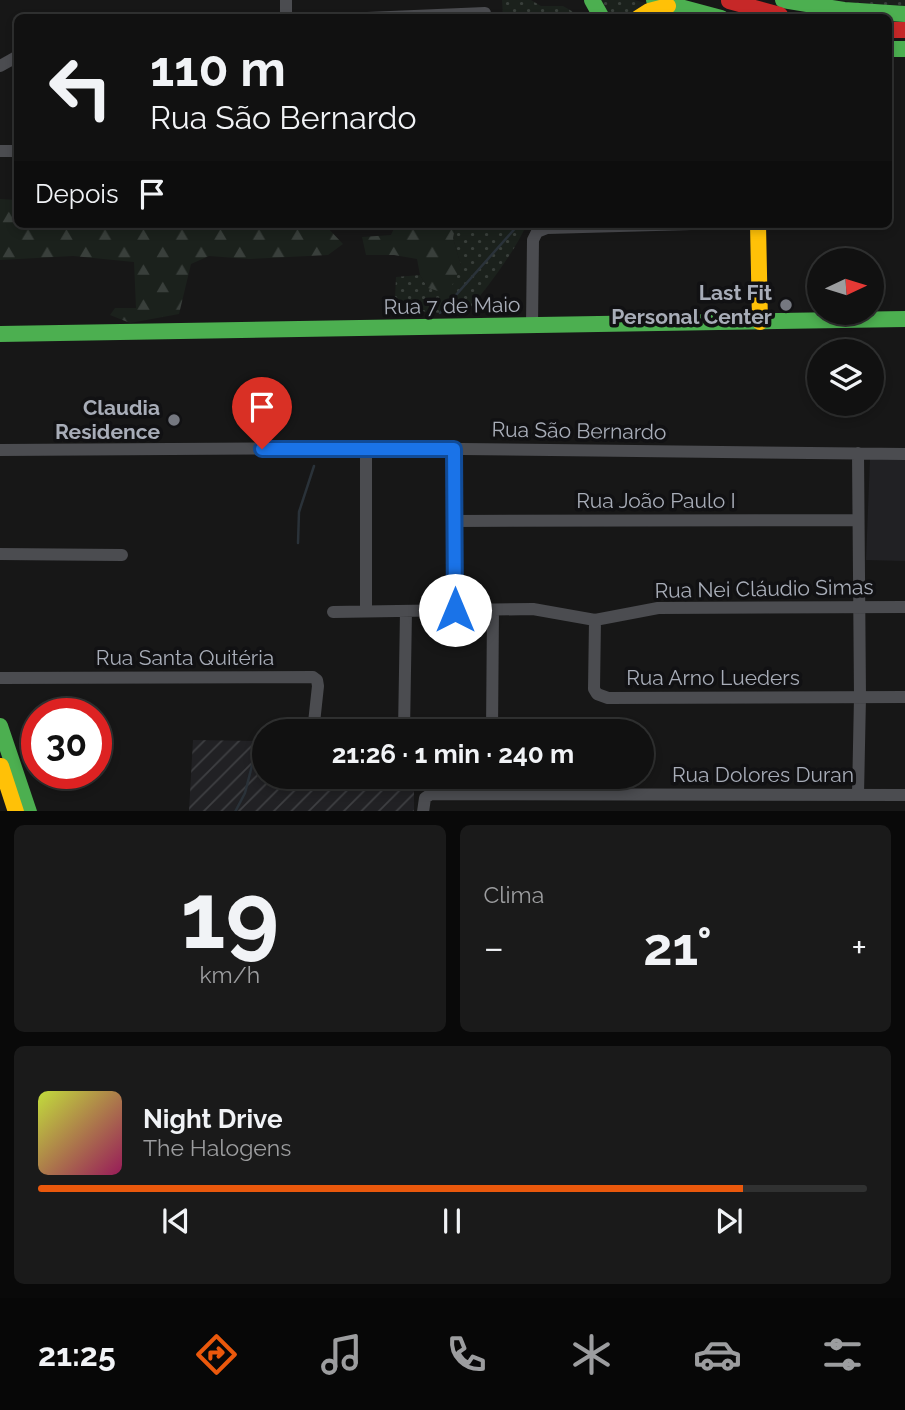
<!DOCTYPE html>
<html lang="pt">
<meta charset="utf-8">
<style>
:root{--surface:#111;--page:#1a1a1a;--text:#f1f3f6;--muted:#9c9d9f;--line:#303131;--accent:#ea580c}
body{margin:0;font-family:Raleway,sans-serif;background:var(--page);color:var(--text);height:100vh;display:flex;flex-direction:column;font-size:26px;white-space:nowrap}
*{box-sizing:border-box;margin:0}
p{font-size:23px;color:var(--muted)}
.icon{flex:none;width:38px;height:38px;fill:none;stroke:currentColor;stroke-width:2;stroke-linecap:round;stroke-linejoin:round}
.map{position:relative;height:811px;overflow:hidden}
.details{display:flex;flex-direction:column;gap:14px;padding:14px;background:#090909;flex:1}
.details>*{flex:none}
.guide{position:absolute;left:14px;top:14px;width:878px;height:214px;border-radius:10px;box-shadow:0 4px 10px #0003,0 0 0 2px var(--line);background:#111;color:var(--text);overflow:hidden}
.needle{width:46px;rotate:86deg}
.controls{position:absolute;left:807px;top:248px;display:grid;gap:14px}
.controls a{display:grid;place-items:center;width:77px;height:77px;border-radius:50%;background:var(--surface);box-shadow:0 4px 10px #0003,0 0 0 2px var(--line);font-size:35px}
.speed{position:absolute;left:21px;top:698px;display:flex;gap:14px;font-size:35px;font-weight:700;text-align:center}
.speed>*{display:grid;place-content:center;width:91px;height:91px;border-radius:50%;background:var(--surface);box-shadow:0 4px 10px #0003,0 0 0 2px var(--line);line-height:1}
.speed .limit{border:10px solid #d22;background:#fff;color:#111}
.pin{position:absolute;display:grid;place-items:center;width:60px;height:60px;color:#fff;margin:-72px -30px;border-radius:50% 50% 50% 0;rotate:-45deg;box-shadow:0 0 7px #0007}
.pin .icon{rotate:45deg}
.me{position:absolute;width:77px;margin:-38px;rotate:0deg;stroke-linejoin:round;filter:drop-shadow(0 0 5px #0008)}
.turn{display:flex;align-items:center;gap:24px;height:147px;padding:0 21px;font-size:32px}
.turn .icon{width:91px;height:91px;stroke-width:2.5}
.turn b{display:block;font-size:49px;line-height:60px}
.then{display:flex;align-items:center;height:66px;padding:0 21px;background:#0003;gap:14px;font-size:26px}
.big{font-size:52px;font-weight:700;line-height:1.1}
.details .card{flex:1;display:flex;flex-direction:column;justify-content:center;gap:10px;min-width:0;padding:0 24px;border-radius:10px;background:var(--page)}
.details .dial{align-items:center;gap:0}
.dial b{font-size:91px;line-height:1}
.song{display:flex;align-items:center;gap:21px}
.cover{width:84px;height:84px;border-radius:10px;background:linear-gradient(135deg,hsl(70 70% 55%),hsl(330 70% 35%))}
.played{height:7px;border-radius:4px;background:linear-gradient(90deg,var(--accent) 85%,var(--line) 85%)}
.keys{display:flex;justify-content:space-around;direction:ltr}
.heat{display:flex;justify-content:space-between;align-items:center;font-size:38px;direction:ltr}
.details .tiles{flex:1;display:grid;gap:14px;grid-template-columns:1fr 1fr}
.card:last-child{grid-column:span 2}
.trip{position:absolute;left:252px;top:719px;width:402px;height:70px;border-radius:35px;background:var(--surface);box-shadow:0 4px 10px #0003,0 0 0 2px var(--line);font-weight:700;line-height:70px;text-align:center}
.dock{display:flex;height:112px;justify-content:space-around;align-items:center;background:#070707;color:var(--muted)}
.dock .icon{width:49px;height:49px}
.dock .active{color:var(--accent)}
.dock b{font-size:32px;color:var(--text)}
.map>svg:first-child{display:block}
</style>
<div class="map">
<svg width="905" height="812" viewBox="0 0 905 812">
<defs>
<pattern id="industrial-furrows" width="10" height="10" patternUnits="userSpaceOnUse" patternTransform="scale(1.75)"><rect width="10" height="10" fill="#212124"/><path d="M-1 1l2-2M0 10L10 0M9 11l2-2" fill="none" stroke="#3e3f42"/></pattern>
<pattern id="grass-dots" width="8" height="8" patternUnits="userSpaceOnUse" patternTransform="scale(1.75)"><rect width="8" height="8" fill="#1b211c"/><path d="M2 2h.1M6 6h.1" fill="none" stroke="#393f3b" stroke-width="1.8" stroke-linecap="round"/></pattern>
<pattern id="forest-firs" width="22" height="20" patternUnits="userSpaceOnUse" patternTransform="scale(1.75)"><rect width="22" height="20" fill="#1b211c"/><path d="M5 1l3.5 6h-7zM16 11l3.5 6h-7z" fill="#393f3b"/></pattern>
</defs>
<rect width="100%" height="100%" fill="#171717"/>
<path fill="#212124" d="M 870,459 L 905,459 L 905,561 L 866,560 Z"/>
<path fill="url(#industrial-furrows)" d="M 193,740 L 264,741 L 264,777 L 414,777 L 414,811 L 189,811 Z"/>
<path fill="url(#grass-dots)" d="M 502,0 L 531,0 L 541,6 L 563,6 L 582,17 L 503,17 Z
M 599,0 L 634,0 L 646,3 L 630,14 L 627,17 L 610,17 Z
M 832,0 L 905,0 L 905,7 Z
M 456,224 L 527,224 C 511,258 488,286 465,315 L 406,310 L 395,298 L 396,277 L 420,275 L 428,288 L 461,266 L 453,238 Z"/>
<path fill="url(#forest-firs)" d="M 0,199 L 17,200 L 18,224 L 324,224 L 343,244 L 328,255 L 249,259 L 209,256 L 191,264 L 179,314 L 130,323 L 110,315 L 115,308 L 136,308 L 134,262 L 73,256 L 0,260 Z
M 396,224 L 456,224 L 453,238 L 461,266 L 448,294 L 428,288 L 420,275 L 417,259 L 394,255 L 366,255 L 362,237 L 391,235 Z"/>
<g fill="none" stroke-linecap="round" stroke-linejoin="round">
<path stroke="#2a3239" stroke-width="2.5" d="M 440,313 L 519,224
M 298,543 L 299,512 L 314,466
M 235,812 L 245,793 L 258,742"/>
<path stroke="#4b4c50" stroke-width="12" d="M 286,0 L 286,18
M 367,18 L 485,13
M 0,66 L 18,56
M 0,151 L 18,151
M 532,325 L 533,240 L 537,232 L 547,228 L 692,224
M 366,448 L 366,611
M 454,449 L 455,610
M 0,450 L 366,448 L 905,454
M 454,521 L 858,520
M 0,554 L 122,555
M 333,612 L 533,609 L 595,620 L 658,608 L 905,607
M 595,620 L 594,689 L 597,694 L 608,698 L 905,697
M 0,678 L 313,677 L 317,680 L 318,686 L 313,732
M 404,731 L 406,611
M 492,731 L 493,610
M 858,795 L 860,697 L 858,453
M 423,812 L 425,798 L 431,794 L 905,795"/>
<path stroke="#4caf50" stroke-width="16" d="M 592,0 L 602,18
M 654,0 L 721,18
M 783,0 L 844,10 L 905,14
M 889,49 L 905,49
M 0,334 L 905,319
M 0,726 L 29,812"/>
<path stroke="#ffc107" stroke-width="16" d="M 638,18 L 649,11 L 668,6
M 758,224 L 760,322
M 1,766 L 16,812"/>
<path stroke="#c62828" stroke-width="16" d="M 889,30 L 905,30"/>
<path stroke="#c62828" stroke-width="16" d="M 729,1 L 780,15"/>
</g>
<g fill="none" stroke-linecap="round" stroke-linejoin="round">
<g stroke="#114b97" stroke-width="18">
<path id="route" d="M 262,449 L 454,449 L 455,610"/>
</g>
<use href="#route" stroke="#1a73e8" stroke-width="12"/>
</g>
<g fill="#757880" stroke="#111113" stroke-width="2.5">
<circle cx="786" cy="305" r="7"/>
<circle cx="174" cy="420" r="7"/>
</g>
<g text-anchor="middle" stroke-width="7" stroke-linejoin="round" paint-order="stroke">
<g font-size="21" font-weight="bold" fill="#a8adb8" stroke="#111113" text-anchor="end">
<text x="772" y="300">Last Fit<tspan x="772" dy="24">Personal Center</tspan></text>
<text x="160" y="415">Claudia<tspan x="160" dy="24">Residence</tspan></text>
</g>
<g font-size="21" fill="#a8adb8" stroke="#111113">
<text transform="translate(452 306) rotate(-1)" y="7">Rua 7 de Maio</text>
<text transform="translate(579 431) rotate(1)" y="7">Rua São Bernardo</text>
<text x="656" y="508">Rua João Paulo I</text>
<text transform="translate(764 589) rotate(-1)" y="7">Rua Nei Cláudio Simas</text>
<text x="185" y="665">Rua Santa Quitéria</text>
<text x="713" y="685">Rua Arno Lueders</text>
<text x="763" y="782">Rua Dolores Duran</text>
</g>
</g>
</svg>
<div class="controls">
<a><svg class="needle" viewBox="-14 -14 28 28"><path d="M0-13l5 13h-10z" fill="#e53935"/><path d="M0 13l5-13h-10z" fill="#9c9d9f"/></svg></a>
<a><svg class="icon" aria-label="layers" viewBox="0 0 24 24"><path d="M12 4l9 5-9 5-9-5zM3 14l9 5 9-5"/></svg></a>
</div>
<div class="speed"><div class="limit">30</div></div>
<div class="pin" style="left:262px;top:449px;background:#d93025"><svg class="icon" aria-label="arrive" viewBox="0 0 24 24"><path d="M6 21V4h12l-3 4 3 4H6"/></svg></div>
<svg class="me" style="left:455px;top:610px" viewBox="-20 -20 40 40"><circle r="19" fill="#fff"/><path d="M0-13L10 11 0 6-10 11z" fill="#1a73e8"/></svg>
<div class="trip">21:26 · 1 min · 240 m</div>
<div class="guide">
<div class="turn"><svg class="icon" aria-label="left" viewBox="0 0 24 24"><path d="M17 20v-9H6M10 6l-5 5 5 5"/></svg><div><b>110 m</b>Rua São Bernardo</div></div>
<div class="then">Depois<svg class="icon" aria-label="arrive" viewBox="0 0 24 24"><path d="M6 21V4h12l-3 4 3 4H6"/></svg></div>
</div>
</div>
<section class="details">
<div class="tiles">
<div class="card dial"><b>19</b><p>km/h</p></div>
<div class="card"><p>Clima</p>
<div class="heat"><a>−</a><b class="big">21°</b><a>+</a></div>
</div>
<div class="card">
<div class="song"><i class="cover"></i><div><b>Night Drive</b><p>The Halogens</p></div></div>
<div class="played"></div>
<div class="keys"><svg class="icon" aria-label="previous" viewBox="0 0 24 24"><path d="M18 5L8 12l10 7zM5 5v14"/></svg><svg class="icon" aria-label="pause" viewBox="0 0 24 24"><path d="M8 5v14M16 5v14"/></svg><svg class="icon" aria-label="next" viewBox="0 0 24 24"><path d="M6 5l10 7-10 7zM19 5v14"/></svg></div>
</div>
</div>
</section>
<nav class="dock">
<b>21:25</b>
<svg class="icon active" aria-label="directions" viewBox="0 0 24 24"><path d="M12 3l9 9-9 9-9-9zM9 14v-3h6M13 9l2 2-2 2"/></svg>
<svg class="icon" aria-label="music" viewBox="0 0 24 24"><path d="M9 18V5l10-2v13"/><circle cx="6" cy="18" r="3"/><circle cx="16" cy="16" r="3"/></svg>
<svg class="icon" aria-label="phone" viewBox="0 0 24 24"><path d="M5 4h4l2 5-3 2q2 4 5 5l2-3 5 2v4C11 20 4 13 5 4z"/></svg>
<svg class="icon" aria-label="climate" viewBox="0 0 24 24"><path d="M12 3v18M4 7l16 10M4 17L20 7"/></svg>
<svg class="icon" aria-label="car" viewBox="0 0 24 24"><path d="M5 17H2v-5l4-1 3-4h7l3 4 3 1v5h-3M9 17h6M6 11h13"/><circle cx="7" cy="17" r="2"/><circle cx="17" cy="17" r="2"/></svg>
<svg class="icon" aria-label="filters" viewBox="0 0 24 24"><path d="M4 7h16M4 17h16"/><circle cx="9" cy="7" r="2"/><circle cx="15" cy="17" r="2"/></svg>
</nav>
